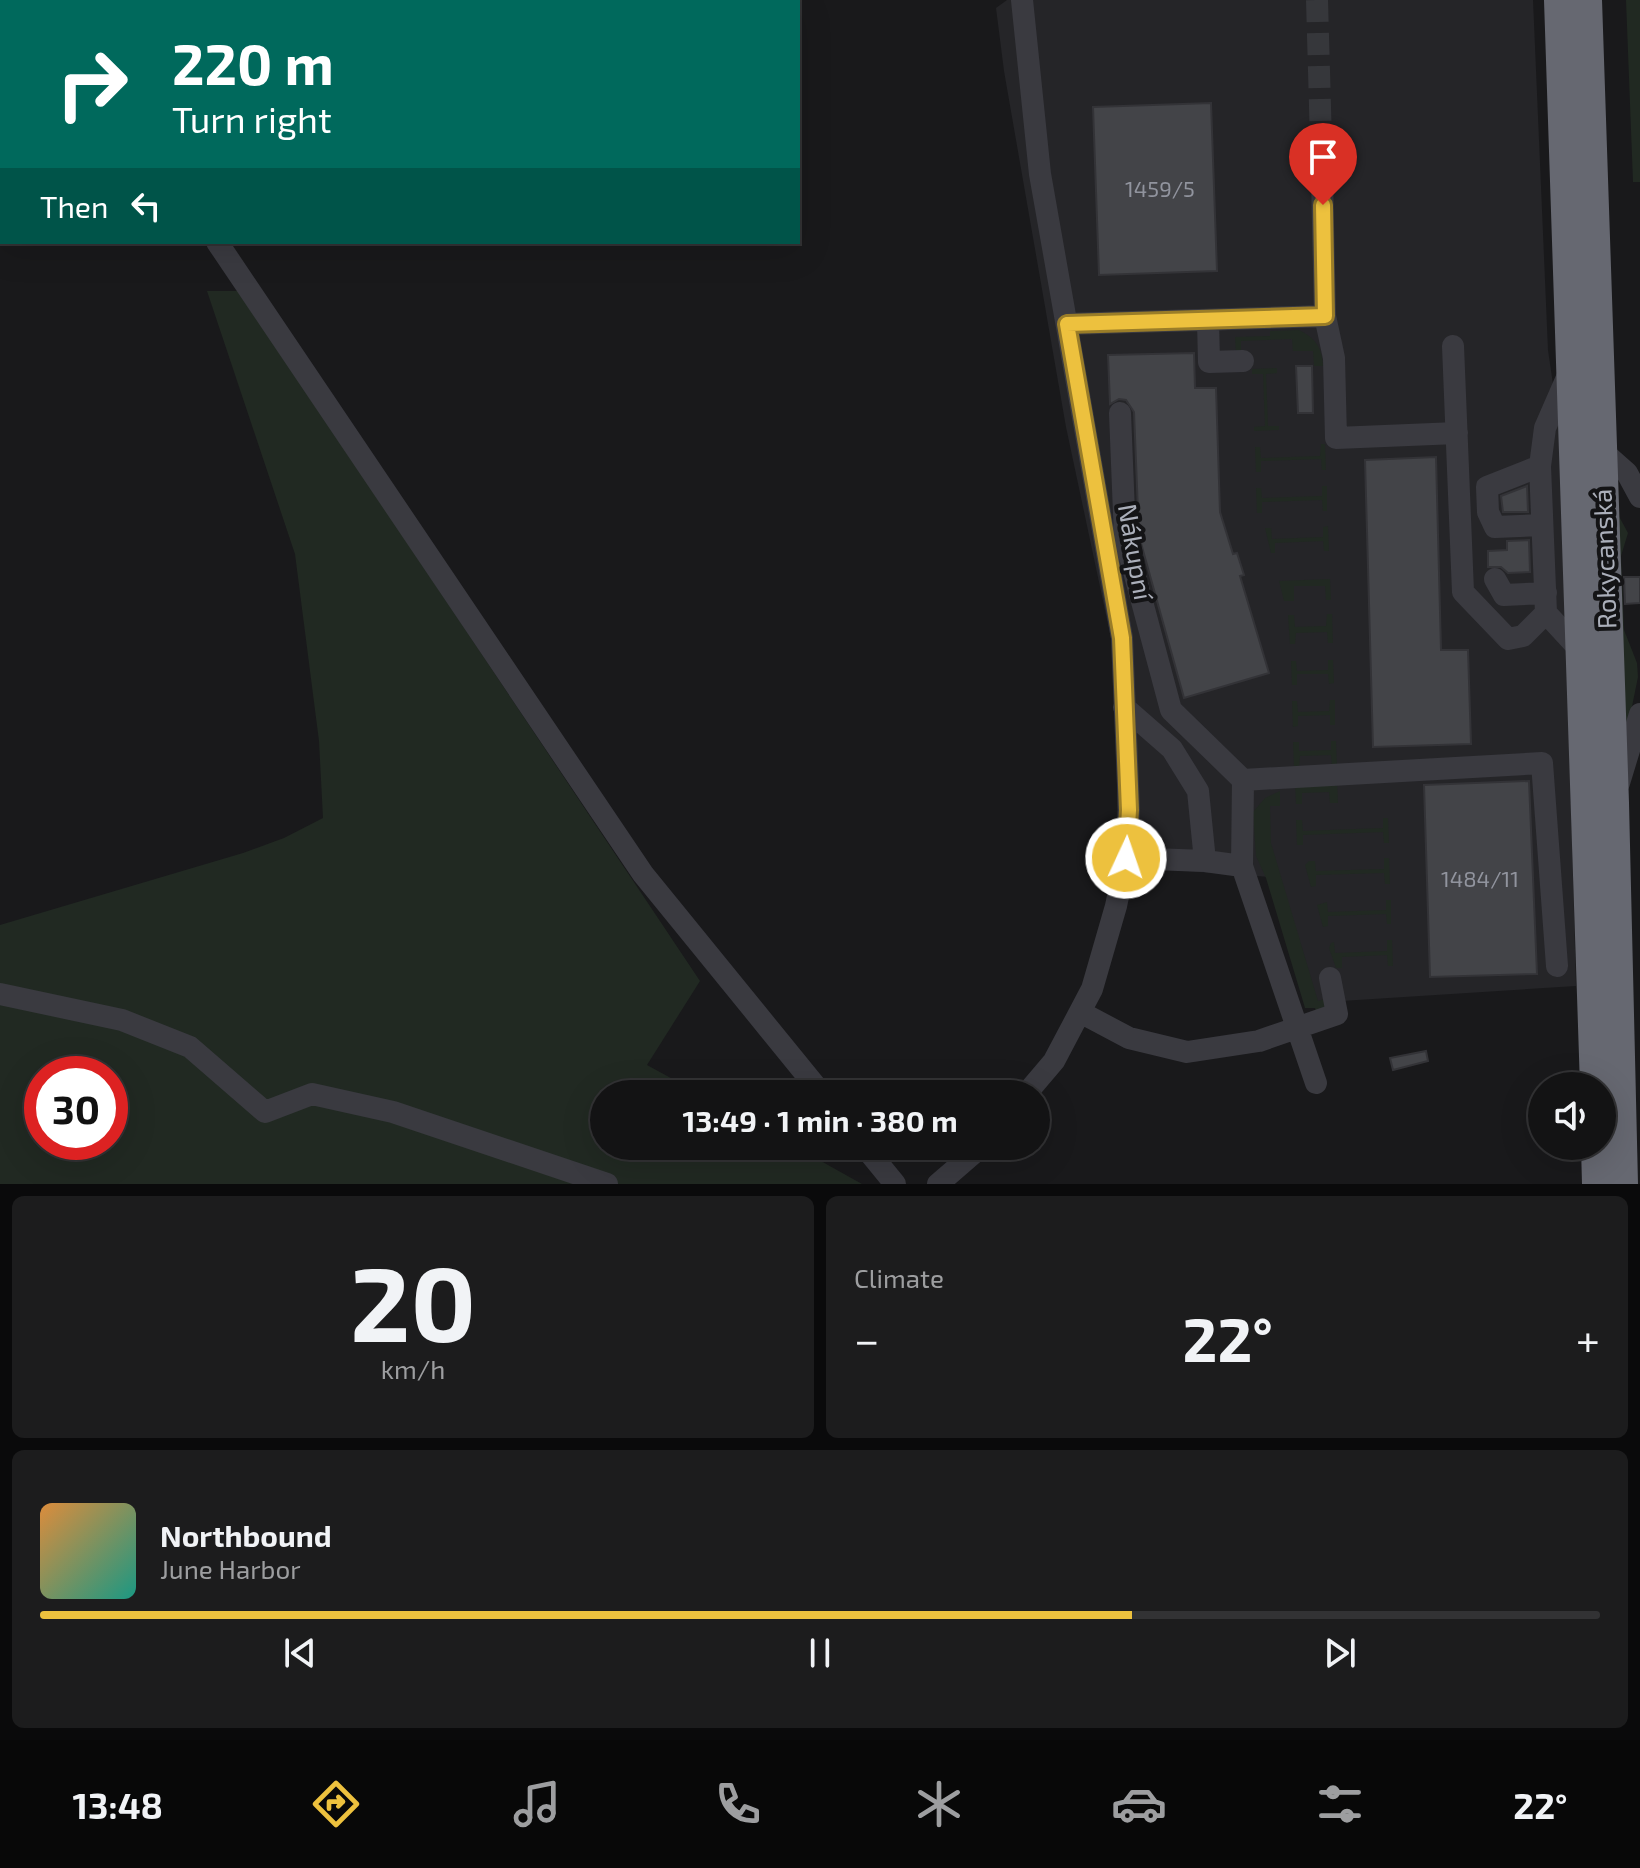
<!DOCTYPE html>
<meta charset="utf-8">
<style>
:root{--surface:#131314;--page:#1c1c1d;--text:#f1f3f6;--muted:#9d9ea0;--line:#323234;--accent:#edc13e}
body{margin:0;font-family:"Exo 2",sans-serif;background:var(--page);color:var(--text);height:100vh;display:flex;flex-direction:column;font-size:30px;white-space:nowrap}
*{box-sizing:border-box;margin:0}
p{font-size:26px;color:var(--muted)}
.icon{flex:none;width:44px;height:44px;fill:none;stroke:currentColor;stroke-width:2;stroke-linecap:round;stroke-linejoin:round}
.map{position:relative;height:1184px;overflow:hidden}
.side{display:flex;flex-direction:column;gap:12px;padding:12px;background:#0a0a0b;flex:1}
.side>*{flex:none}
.guide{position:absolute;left:0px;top:0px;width:800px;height:244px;box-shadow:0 8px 32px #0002,0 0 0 2px var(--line);background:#00695c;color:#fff;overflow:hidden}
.buttons{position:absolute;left:1528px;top:1072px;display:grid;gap:16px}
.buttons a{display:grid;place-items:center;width:88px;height:88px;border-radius:50%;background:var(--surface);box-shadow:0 8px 32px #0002,0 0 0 2px var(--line);font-size:40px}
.speed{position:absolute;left:24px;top:1056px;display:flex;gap:16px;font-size:40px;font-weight:700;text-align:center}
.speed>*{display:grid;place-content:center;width:104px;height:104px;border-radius:50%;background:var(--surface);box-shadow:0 8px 32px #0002,0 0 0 2px var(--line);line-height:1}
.speed .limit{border:12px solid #d22;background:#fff;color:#111}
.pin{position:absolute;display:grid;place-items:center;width:68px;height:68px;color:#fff;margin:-82px -34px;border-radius:50% 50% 50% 0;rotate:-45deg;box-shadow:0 0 8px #0007}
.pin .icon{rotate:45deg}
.me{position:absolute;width:88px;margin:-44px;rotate:3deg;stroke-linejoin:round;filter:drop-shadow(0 0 6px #0008)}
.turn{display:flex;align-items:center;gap:28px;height:168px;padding:0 40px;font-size:36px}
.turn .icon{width:104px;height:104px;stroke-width:2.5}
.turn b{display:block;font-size:56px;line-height:68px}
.then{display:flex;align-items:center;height:76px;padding:0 40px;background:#0003;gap:16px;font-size:30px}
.big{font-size:60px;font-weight:700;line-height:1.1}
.side .widget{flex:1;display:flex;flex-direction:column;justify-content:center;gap:12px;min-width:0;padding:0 28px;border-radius:12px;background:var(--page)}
.side .dial{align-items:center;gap:0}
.dial b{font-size:104px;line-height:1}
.song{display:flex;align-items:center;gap:24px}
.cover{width:96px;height:96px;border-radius:12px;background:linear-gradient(135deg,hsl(30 70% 55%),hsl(170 70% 35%))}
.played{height:8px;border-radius:4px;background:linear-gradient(90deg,var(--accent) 70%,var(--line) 70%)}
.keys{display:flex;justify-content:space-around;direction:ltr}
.heat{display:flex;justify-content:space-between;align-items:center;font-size:44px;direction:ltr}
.side .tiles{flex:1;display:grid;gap:12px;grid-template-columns:1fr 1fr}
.widget:last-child{grid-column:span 2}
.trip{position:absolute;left:590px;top:1080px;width:460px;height:80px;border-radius:40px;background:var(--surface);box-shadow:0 8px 32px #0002,0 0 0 2px var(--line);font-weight:700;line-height:80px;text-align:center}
.menu{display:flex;height:128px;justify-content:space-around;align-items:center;background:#080808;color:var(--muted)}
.menu .icon{width:56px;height:56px}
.menu .on{color:var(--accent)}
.menu b{font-size:36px;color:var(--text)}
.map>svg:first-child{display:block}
</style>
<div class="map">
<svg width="1640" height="1184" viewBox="0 0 1640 1184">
<rect width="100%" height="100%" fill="#19191b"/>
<path fill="#252528" d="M 1007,0 L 1533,0 L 1548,350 L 1561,439 L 1576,986 L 1310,1003 L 1270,877 L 1116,866 L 1119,676 L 1066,427 L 1004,71 L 996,8 Z"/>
<path fill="#212922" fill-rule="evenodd" d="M 1626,0 L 1640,0 L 1640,182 L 1633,182 Z
M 207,291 L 239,291 L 700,981 L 647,1065 L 700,1094 L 604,1094 L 604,1146 L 794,1146 L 862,1184 L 0,1184 L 0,925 L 243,853 L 284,838 L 323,818 L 319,741 L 295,554 ZM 42,1074 L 110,1074 L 110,1142 L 42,1142 Z
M 1299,330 C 1315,338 1322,347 1323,366 L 1314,366 L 1313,351 L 1293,351 L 1292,339 L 1241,341 L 1241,354 L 1236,354 L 1235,337 L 1270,336 L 1270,331 Z
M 1277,368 L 1277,373 L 1266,374 L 1268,426 L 1279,426 L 1279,430 L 1254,431 L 1254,427 L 1265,426 L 1263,374 L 1252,374 L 1252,369 Z
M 1321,444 L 1325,444 L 1326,470 L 1322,470 L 1321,459 L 1261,461 L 1261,472 L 1256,472 L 1255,447 L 1260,447 L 1261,458 L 1320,456 Z
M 1322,486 L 1327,486 L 1327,511 L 1323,511 L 1322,500 L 1262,502 L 1262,513 L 1257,513 L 1256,488 L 1261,488 L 1262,498 L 1322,496 Z
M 1615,509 L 1628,533 L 1621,556 L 1624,630 L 1637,663 L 1638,677 L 1628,726 L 1621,724 Z
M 1328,526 L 1329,551 L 1324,551 L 1323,541 L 1275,543 L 1275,553 L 1271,553 L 1265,528 L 1271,528 L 1272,539 L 1323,537 L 1323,527 Z
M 1330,579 L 1331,600 L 1326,600 L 1325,586 L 1294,586 L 1294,601 L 1284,601 L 1279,581 Z
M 1327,614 L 1332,614 L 1333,643 L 1328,643 L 1327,632 L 1296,633 L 1295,644 L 1290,644 L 1288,615 L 1294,615 L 1295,627 L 1326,626 Z
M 1328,660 L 1333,660 L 1334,683 L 1329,684 L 1328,674 L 1297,674 L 1297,685 L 1292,685 L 1291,661 L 1296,661 L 1297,671 L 1328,670 Z
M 1330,700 L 1335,700 L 1335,725 L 1330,725 L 1330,715 L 1298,716 L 1298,726 L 1293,727 L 1292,701 L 1297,701 L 1298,712 L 1329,711 Z
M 1331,741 L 1336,741 L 1337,766 L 1332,766 L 1331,755 L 1300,756 L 1299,767 L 1294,767 L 1293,742 L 1299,742 L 1299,751 L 1331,750 Z
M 1337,781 L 1338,803 L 1330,803 L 1329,792 L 1302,793 L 1302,804 L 1296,804 L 1295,783 Z
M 1280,791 L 1280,806 L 1270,806 L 1271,843 L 1318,1001 L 1329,998 L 1330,1006 L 1317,1013 L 1315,1008 L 1305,1008 L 1266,878 L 1256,856 L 1253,812 L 1265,798 Z
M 1383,818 L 1388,818 L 1389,843 L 1384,843 L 1383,832 L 1303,835 L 1303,845 L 1297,845 L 1296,820 L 1302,820 L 1303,831 L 1383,828 Z
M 1384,858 L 1389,858 L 1390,884 L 1385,884 L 1384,873 L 1316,875 L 1316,886 L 1311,887 L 1305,865 L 1309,861 L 1315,861 L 1316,871 L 1384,869 Z
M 1386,900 L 1391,900 L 1391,924 L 1387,924 L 1386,914 L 1328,916 L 1328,926 L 1323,927 L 1317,905 L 1327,902 L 1328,912 L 1386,910 Z
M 1387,940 L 1392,940 L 1393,966 L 1388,966 L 1387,955 L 1342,957 L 1342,968 L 1336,968 L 1329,948 L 1331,943 L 1334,942 L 1335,953 L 1387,951 Z"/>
<path fill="#434448" stroke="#333337" stroke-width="2" d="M 1211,103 L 1217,271 L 1099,275 L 1093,107 Z
M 1194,353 L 1195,388 L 1216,388 L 1220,512 L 1233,554 L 1237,553 L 1244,575 L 1240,576 L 1269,673 L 1184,698 L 1139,536 L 1134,412 L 1126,400 L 1119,399 L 1110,404 L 1108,355 Z
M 1296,366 L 1312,366 L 1313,413 L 1298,413 Z
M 1436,457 L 1441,650 L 1468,650 L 1471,744 L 1373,747 L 1365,460 Z
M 1527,486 L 1528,512 L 1503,512 L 1501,496 Z
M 1529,540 L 1530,572 L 1508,573 L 1501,567 L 1488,567 L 1488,551 L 1507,550 L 1507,541 Z
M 1624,577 L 1640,577 L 1640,603 L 1625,604 Z
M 1529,781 L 1537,974 L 1430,977 L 1424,785 Z
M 1426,1051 L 1428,1061 L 1393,1070 L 1390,1058 Z"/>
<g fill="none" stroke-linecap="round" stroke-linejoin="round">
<path stroke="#36373b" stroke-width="22" stroke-dasharray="22 11" stroke-linecap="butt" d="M 1317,0 L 1322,177"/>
<path stroke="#3a3a40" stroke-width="22" d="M 56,0 L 57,2
M 1022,0 L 1040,174 L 1122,638 L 1129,810 L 1126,858 L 1116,906 L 1092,989 L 1054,1061 L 1026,1094
M 217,242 L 643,874 L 822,1094
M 1325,316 L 1334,358 L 1336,438 L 1457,433
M 1208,321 L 1209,362 L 1243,361
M 1067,324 L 1325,316 L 1322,177
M 1453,346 L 1463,592 L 1508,639 L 1523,636 L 1546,613
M 1569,373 L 1545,428 L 1540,466 L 1546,613 L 1581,651
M 1120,413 L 1125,538 L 1171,710 L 1243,780
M 1601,450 L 1627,473 L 1640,497
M 1540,466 L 1487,487 L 1488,512 L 1495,527 L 1542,525
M 1495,579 L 1504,595 L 1546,593
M 1124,707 L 1172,749 L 1198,791 L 1205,861
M 1619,783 L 1640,714
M 1126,858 L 1205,861 L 1242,866
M 0,994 L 122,1020 L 190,1047 L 265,1112 L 312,1094 L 393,1112 L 607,1184
M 1080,1012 L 1129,1038 L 1187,1052 L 1259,1041 L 1337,1014 L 1330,978
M 1316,1083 L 1242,866 L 1243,780 L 1542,763 L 1557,966
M 864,1146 L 895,1184
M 938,1184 L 982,1146"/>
<path stroke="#666871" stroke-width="32" d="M 1560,0 L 1596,1086
M 1586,0 L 1613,803 L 1622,1184
M 1597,1146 L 1598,1184"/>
</g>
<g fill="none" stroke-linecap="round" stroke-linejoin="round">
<g stroke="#9a7d28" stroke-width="20">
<path id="route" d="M 1126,858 L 1129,810 L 1122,638 L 1067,324 L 1325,316 L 1323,205"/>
</g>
<use href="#route" stroke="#edc13e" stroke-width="14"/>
</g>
<g text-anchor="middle" stroke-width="8" stroke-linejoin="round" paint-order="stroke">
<g font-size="22" fill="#91949e">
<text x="1160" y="197">1459/5</text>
<text x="1480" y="887">1484/11</text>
</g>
<g font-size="26" fill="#abafba" stroke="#141416">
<text transform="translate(1135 552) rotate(80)" y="9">Nákupní</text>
<text transform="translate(1605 559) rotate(-92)" y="9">Rokycanská</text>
</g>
</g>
</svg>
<div class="buttons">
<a><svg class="icon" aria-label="sound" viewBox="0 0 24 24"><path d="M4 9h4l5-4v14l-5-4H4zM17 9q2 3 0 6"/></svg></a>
</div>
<div class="speed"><div class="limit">30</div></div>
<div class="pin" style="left:1323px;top:205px;background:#d93025"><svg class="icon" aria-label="arrive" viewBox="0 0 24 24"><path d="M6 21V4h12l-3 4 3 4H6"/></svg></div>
<svg class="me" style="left:1126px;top:858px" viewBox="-20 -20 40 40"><circle r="17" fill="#edc13e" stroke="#fff" stroke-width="3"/><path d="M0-11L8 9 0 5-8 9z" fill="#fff"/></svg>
<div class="trip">13:49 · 1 min · 380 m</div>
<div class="guide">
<div class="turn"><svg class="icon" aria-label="right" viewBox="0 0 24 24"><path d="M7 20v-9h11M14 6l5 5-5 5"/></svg><div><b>220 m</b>Turn right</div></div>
<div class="then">Then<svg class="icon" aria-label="left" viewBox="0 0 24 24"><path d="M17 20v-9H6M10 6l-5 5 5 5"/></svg></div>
</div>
</div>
<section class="side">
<div class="tiles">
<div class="widget dial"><b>20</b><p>km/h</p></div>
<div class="widget"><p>Climate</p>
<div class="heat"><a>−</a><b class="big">22°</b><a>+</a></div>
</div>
<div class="widget">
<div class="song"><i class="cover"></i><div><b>Northbound</b><p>June Harbor</p></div></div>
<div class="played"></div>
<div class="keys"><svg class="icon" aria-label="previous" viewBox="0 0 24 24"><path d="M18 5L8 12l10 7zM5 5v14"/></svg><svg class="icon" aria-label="pause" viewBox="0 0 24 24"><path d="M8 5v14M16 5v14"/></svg><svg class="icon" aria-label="next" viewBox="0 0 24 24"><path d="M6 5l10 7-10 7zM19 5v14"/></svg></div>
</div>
</div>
</section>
<nav class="menu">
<b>13:48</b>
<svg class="icon on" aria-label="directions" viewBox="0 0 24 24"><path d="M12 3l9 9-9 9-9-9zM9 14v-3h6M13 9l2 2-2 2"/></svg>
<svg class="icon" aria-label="music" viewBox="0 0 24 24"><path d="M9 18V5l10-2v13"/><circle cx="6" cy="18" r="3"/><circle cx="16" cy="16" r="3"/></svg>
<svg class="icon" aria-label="phone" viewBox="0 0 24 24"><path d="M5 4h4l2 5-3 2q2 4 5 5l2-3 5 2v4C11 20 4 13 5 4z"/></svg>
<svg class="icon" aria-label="climate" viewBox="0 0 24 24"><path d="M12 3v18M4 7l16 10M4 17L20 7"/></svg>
<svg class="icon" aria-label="car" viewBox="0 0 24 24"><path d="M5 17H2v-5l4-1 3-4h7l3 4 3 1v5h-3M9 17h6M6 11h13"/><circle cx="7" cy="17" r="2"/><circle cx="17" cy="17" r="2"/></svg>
<svg class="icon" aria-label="filters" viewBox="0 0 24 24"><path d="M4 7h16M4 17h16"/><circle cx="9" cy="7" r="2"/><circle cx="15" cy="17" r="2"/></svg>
<b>22°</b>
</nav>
